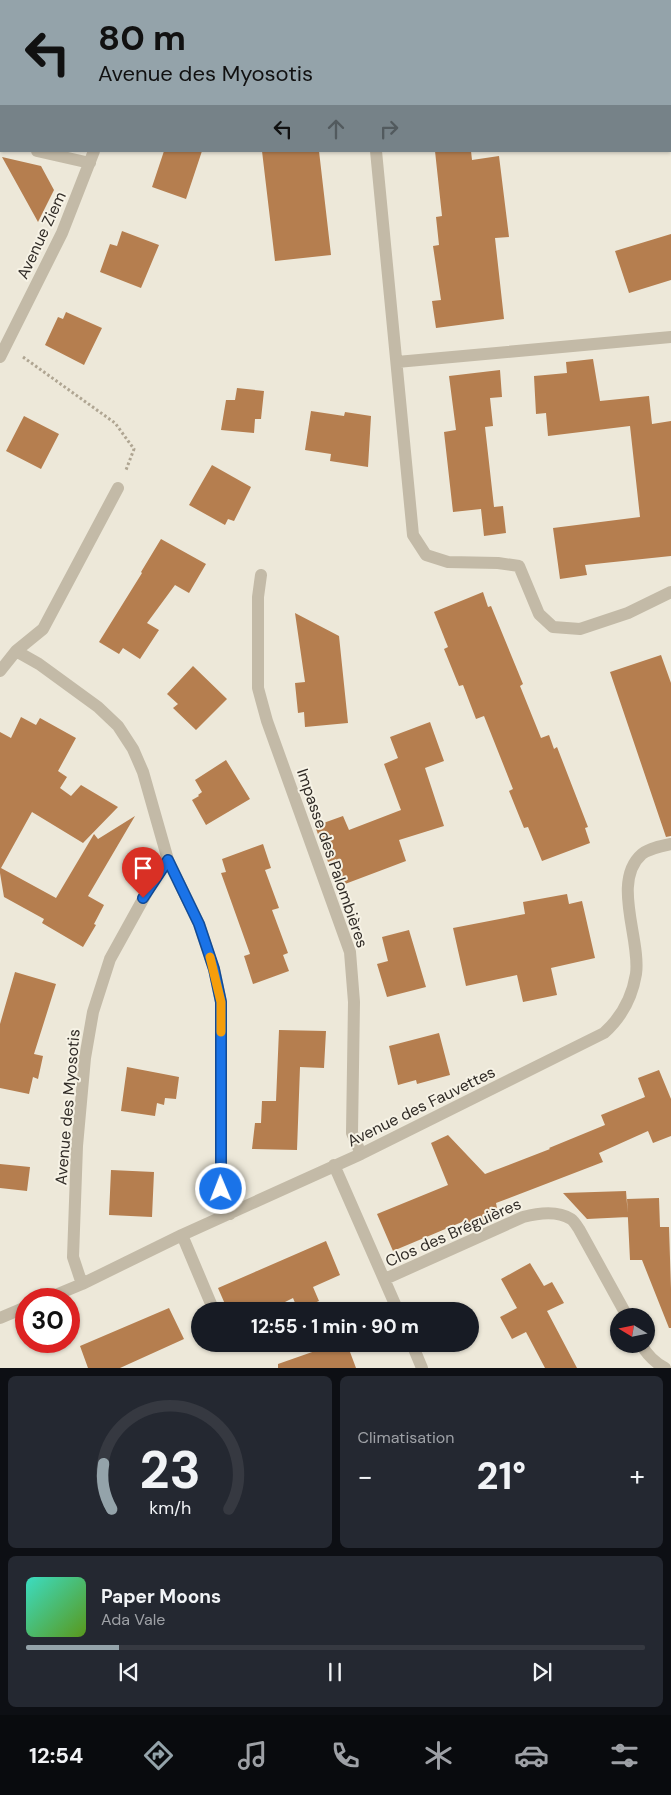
<!DOCTYPE html>
<html lang="fr">
<meta charset="utf-8">
<style>
:root{--surface:#171b24;--page:#242831;--text:#f1f3f6;--muted:#9ea1a6;--line:#363941;--accent:#94a3aa}
body{margin:0;font-family:"DM Sans",sans-serif;background:var(--page);color:var(--text);height:100vh;display:flex;flex-direction:column;font-size:19px;white-space:nowrap}
*{box-sizing:border-box;margin:0}
p{font-size:16px;color:var(--muted)}
.icon{flex:none;width:28px;height:28px;fill:none;stroke:currentColor;stroke-width:2;stroke-linecap:round;stroke-linejoin:round}
.map{position:relative;height:1368px;overflow:hidden}
.sheet{display:flex;flex-direction:column;gap:8px;padding:8px;background:#0d0f14;flex:1}
.sheet>*{flex:none}
.hud{position:absolute;left:0px;top:0px;width:671px;height:152px;box-shadow:0 1px 4px #0004;background:#94a3aa;color:#111;overflow:hidden}
.needle{width:32px;rotate:280deg}
.buttons{position:absolute;left:610px;top:1308px;display:grid;gap:10px}
.buttons a{display:grid;place-items:center;width:45px;height:45px;border-radius:50%;background:var(--surface);box-shadow:0 1px 4px #0004;font-size:25px}
.speed{position:absolute;left:15px;top:1288px;display:flex;gap:10px;font-size:25px;font-weight:700;text-align:center}
.speed>*{display:grid;place-content:center;width:65px;height:65px;border-radius:50%;background:var(--surface);box-shadow:0 1px 4px #0004;line-height:1}
.speed .limit{border:8px solid #d22;background:#fff;color:#111}
.pin{position:absolute;display:grid;place-items:center;width:42px;height:42px;color:#fff;margin:-51px -21px;border-radius:50% 50% 50% 0;rotate:-45deg;box-shadow:0 0 5px #0007}
.pin .icon{rotate:45deg}
.me{position:absolute;width:55px;margin:-28px;rotate:359deg;stroke-linejoin:round;filter:drop-shadow(0 0 4px #0008)}
.turn{display:flex;align-items:center;gap:18px;height:105px;padding:0 15px;font-size:22px}
.turn .icon{width:65px;height:65px;stroke-width:2.5}
.turn b{display:block;font-size:35px;line-height:42px}
.lanes{display:flex;align-items:center;height:48px;padding:0 15px;background:#0003;justify-content:center;gap:25px;direction:ltr}
.lanes .off{opacity:.35}
.big{font-size:38px;font-weight:700;line-height:1.1}
.sheet .card{flex:1;display:flex;flex-direction:column;justify-content:center;gap:8px;min-width:0;padding:0 18px;border-radius:8px;background:var(--page)}
.sheet .dial{align-items:center;gap:0}
.dial svg{height:130px;overflow:visible;fill:none;stroke:var(--line);stroke-width:7;stroke-linecap:round;text-anchor:middle}
.dial text{fill:var(--text);stroke:none}
.song{display:flex;align-items:center;gap:15px}
.cover{width:60px;height:60px;border-radius:8px;background:linear-gradient(135deg,hsl(170 70% 55%),hsl(90 70% 35%))}
.played{height:5px;border-radius:2px;background:linear-gradient(90deg,var(--accent) 15%,var(--line) 15%)}
.keys{display:flex;justify-content:space-around;direction:ltr}
.heat{display:flex;justify-content:space-between;align-items:center;font-size:28px;direction:ltr}
.sheet .tiles{flex:1;display:grid;gap:8px;grid-template-columns:1fr 1fr}
.card:last-child{grid-column:span 2}
.trip{position:absolute;left:191px;top:1302px;width:288px;height:50px;border-radius:25px;background:var(--surface);box-shadow:0 1px 4px #0004;font-weight:700;line-height:50px;text-align:center}
.menu{display:flex;height:80px;justify-content:space-around;align-items:center;background:#090b0e;color:var(--muted)}
.menu .icon{width:35px;height:35px}
.menu .on{color:var(--accent)}
.menu b{font-size:22px;color:var(--text)}
.map>svg:first-child{display:block}
</style>
<div class="map">
<svg width="671" height="1368" viewBox="0 0 671 1368">
<rect width="100%" height="100%" fill="#ede8d9"/>
<path fill="#b57e4f" d="M 164,151 L 202,151 L 186,199 L 152,187 Z
M 262,151 L 319,151 L 331,255 L 275,261 Z
M 435,151 L 471,151 L 472,160 L 499,156 L 509,237 L 495,238 L 504,319 L 436,328 L 432,301 L 441,300 L 433,246 L 439,245 L 436,217 L 442,216 Z
M 2,157 L 41,166 L 54,190 L 38,222 Z
M 122,231 L 159,245 L 141,288 L 100,272 L 110,244 L 117,246 Z
M 671,234 L 671,280 L 629,293 L 615,251 Z
M 66,312 L 102,328 L 84,365 L 45,345 L 58,317 L 63,319 Z
M 593,359 L 600,401 L 649,396 L 652,424 L 671,421 L 671,556 L 585,565 L 587,575 L 560,579 L 553,528 L 640,517 L 630,426 L 548,436 L 546,413 L 536,414 L 534,376 L 567,373 L 566,362 Z
M 500,370 L 502,397 L 490,398 L 493,426 L 485,427 L 494,507 L 503,506 L 506,533 L 484,536 L 481,509 L 453,512 L 444,432 L 456,430 L 449,376 Z
M 237,388 L 264,391 L 261,419 L 255,419 L 254,433 L 221,430 L 226,400 L 235,400 Z
M 311,411 L 344,416 L 345,412 L 371,416 L 368,467 L 330,461 L 331,454 L 305,450 Z
M 24,416 L 59,434 L 41,469 L 6,451 Z
M 212,465 L 251,487 L 234,521 L 228,519 L 225,525 L 189,505 Z
M 161,539 L 206,564 L 189,593 L 175,585 L 147,623 L 159,630 L 140,659 L 123,648 L 119,654 L 99,642 L 142,573 L 141,572 Z
M 483,592 L 488,607 L 491,606 L 523,684 L 520,686 L 541,738 L 549,735 L 554,749 L 557,747 L 588,827 L 585,828 L 590,843 L 542,861 L 528,827 L 524,828 L 509,791 L 513,789 L 484,716 L 476,719 L 463,685 L 459,686 L 444,649 L 448,647 L 434,612 Z
M 295,613 L 339,636 L 348,723 L 305,727 L 304,712 L 298,713 L 295,683 L 305,682 Z
M 661,655 L 671,683 L 671,836 L 666,837 L 610,672 Z
M 193,666 L 227,699 L 196,730 L 173,708 L 178,704 L 167,694 Z
M 21,717 L 36,725 L 40,718 L 76,738 L 58,771 L 67,777 L 60,788 L 71,796 L 81,785 L 118,807 L 83,843 L 32,812 L 1,868 L 56,898 L 94,834 L 98,839 L 135,816 L 88,896 L 104,905 L 94,924 L 96,925 L 83,947 L 42,923 L 44,919 L 4,897 L 0,873 L 0,732 L 11,738 Z
M 430,722 L 444,761 L 425,768 L 444,826 L 399,840 L 406,861 L 345,884 L 336,859 L 328,862 L 315,826 L 343,816 L 349,830 L 401,810 L 384,764 L 398,758 L 390,737 Z
M 226,760 L 250,799 L 206,825 L 192,800 L 199,796 L 198,795 L 202,792 L 195,780 Z
M 263,844 L 271,868 L 265,870 L 279,908 L 272,910 L 288,953 L 283,955 L 289,971 L 253,984 L 244,956 L 250,954 L 221,873 L 226,872 L 222,859 Z
M 567,894 L 569,904 L 582,901 L 595,958 L 551,968 L 557,995 L 523,1002 L 517,975 L 466,986 L 453,928 L 525,914 L 523,902 Z
M 409,930 L 426,987 L 387,997 L 377,964 L 388,961 L 382,937 Z
M 15,972 L 56,984 L 34,1054 L 43,1056 L 38,1079 L 33,1077 L 29,1094 L 0,1088 L 0,1024 Z
M 279,1030 L 326,1031 L 324,1068 L 300,1067 L 297,1150 L 252,1149 L 255,1123 L 261,1123 L 262,1101 L 276,1101 Z
M 439,1033 L 450,1075 L 417,1084 L 416,1080 L 398,1085 L 389,1046 Z
M 127,1067 L 179,1077 L 176,1099 L 165,1098 L 164,1105 L 157,1103 L 155,1116 L 121,1111 Z
M 659,1070 L 671,1099 L 671,1136 L 653,1143 L 648,1131 L 599,1153 L 603,1162 L 496,1203 L 497,1208 L 491,1211 L 495,1219 L 465,1230 L 462,1222 L 393,1251 L 377,1214 L 448,1185 L 431,1143 L 448,1135 L 485,1174 L 550,1149 L 549,1148 L 605,1125 L 601,1115 L 645,1097 L 638,1078 Z
M 0,1164 L 30,1167 L 27,1191 L 0,1188 Z
M 111,1170 L 154,1172 L 152,1217 L 109,1215 Z
M 626,1191 L 628,1217 L 587,1219 L 563,1193 Z
M 659,1198 L 660,1227 L 669,1227 L 671,1289 L 671,1328 L 669,1328 L 642,1260 L 630,1260 L 627,1199 Z
M 326,1241 L 340,1275 L 313,1287 L 319,1301 L 298,1310 L 293,1298 L 267,1311 L 228,1311 L 218,1288 Z
M 530,1263 L 544,1286 L 552,1282 L 564,1303 L 547,1311 L 577,1368 L 545,1368 L 526,1332 L 512,1339 L 500,1317 L 517,1308 L 501,1279 Z
M 169,1308 L 184,1339 L 120,1368 L 88,1368 L 80,1346 Z
M 335,1344 L 347,1344 L 356,1368 L 278,1368 L 278,1364 Z"/>
<g fill="none" stroke-linecap="round" stroke-linejoin="round">
<path stroke="#afa592" stroke-width="3" stroke-dasharray="2.5 2.5" stroke-linecap="butt" d="M 23,357 L 115,423 L 134,449 L 126,470"/>
<path stroke="#c3baa7" stroke-width="12" d="M 137,1 L 137,0
M 402,1 L 405,0
M 0,145 L 1,145
M 37,151 L 90,163
M 376,151 L 413,535 L 426,555 L 448,562 L 498,563 L 519,566 L 539,614 L 553,627 L 580,629 L 628,613 L 671,592
M 0,357 L 62,233 L 94,151
M 397,362 L 671,337
M 261,575 L 258,597 L 258,688 L 267,721 L 350,952 L 354,1002 L 352,1133 L 361,1154
M 16,651 L 39,664 L 98,707 L 118,726 L 133,749 L 143,772 L 168,860 L 199,924 L 214,969 L 221,1002 L 221,1189 L 230,1214
M 0,671 L 16,651 L 43,629 L 118,488
M 334,1165 L 398,1311
M 182,1235 L 214,1311
M 385,1279 L 523,1217 C 538,1213 557,1210 571,1219 C 574,1221 577,1226 579,1229 L 627,1316
M 82,1284 L 73,1257 L 77,1146 L 85,1058 L 93,1012 L 110,959 L 152,883 L 168,860
M 46,1299 L 82,1284 L 182,1235 L 361,1154 L 604,1033 C 622,1017 632,998 636,974 C 641,939 611,881 642,854 C 650,848 661,846 671,844
M 0,1318 L 26,1307
M 412,1344 L 422,1368
M 641,1344 C 647,1355 654,1362 665,1368"/>
</g>
<g fill="none" stroke-linecap="round" stroke-linejoin="round">
<g stroke="#114b97" stroke-width="12">
<path id="route" d="M 143,898 L 168,860 L 199,924 L 214,969 L 221,1002 L 221,1189"/>
</g>
<use href="#route" stroke="#1a73e8" stroke-width="9"/>
<path stroke="#f59e0b" stroke-width="9" d="M 210,957 L 221,1002 L 221,1032"/>
</g>
<g text-anchor="middle" stroke-width="4" stroke-linejoin="round" paint-order="stroke">
<g font-size="16" fill="#312c27" stroke="#f6f2e5">
<text transform="translate(41 235) rotate(-65)" y="6">Avenue Ziem</text>
<text transform="translate(333 858) rotate(71)" y="6">Impasse des Palombières</text>
<text transform="translate(421 1106) rotate(-26)" y="6">Avenue des Fauvettes</text>
<text transform="translate(67 1107) rotate(-85)" y="6">Avenue des Myosotis</text>
<text transform="translate(453 1232) rotate(-24)" y="6">Clos des Bréguières</text>
</g>
</g>
</svg>
<div class="buttons">
<a><svg class="needle" viewBox="-14 -14 28 28"><path d="M0-13l5 13h-10z" fill="#e53935"/><path d="M0 13l5-13h-10z" fill="#9ea1a6"/></svg></a>
</div>
<div class="speed"><div class="limit">30</div></div>
<div class="pin" style="left:143px;top:898px;background:#d93025"><svg class="icon" aria-label="arrive" viewBox="0 0 24 24"><path d="M6 21V4h12l-3 4 3 4H6"/></svg></div>
<svg class="me" style="left:221px;top:1189px" viewBox="-20 -20 40 40"><circle r="17" fill="#1a73e8" stroke="#fff" stroke-width="3"/><path d="M0-11L8 9 0 5-8 9z" fill="#fff"/></svg>
<div class="trip">12:55 · 1 min · 90 m</div>
<div class="hud">
<div class="turn"><svg class="icon" aria-label="left" viewBox="0 0 24 24"><path d="M17 20v-9H6M10 6l-5 5 5 5"/></svg><div><b>80 m</b>Avenue des Myosotis</div></div>
<div class="lanes"><svg class="icon" aria-label="left" viewBox="0 0 24 24"><path d="M17 20v-9H6M10 6l-5 5 5 5"/></svg><svg class="icon off" aria-label="ahead" viewBox="0 0 24 24"><path d="M12 20V5M6 11l6-6 6 6"/></svg><svg class="icon off" aria-label="right" viewBox="0 0 24 24"><path d="M7 20v-9h11M14 6l5 5-5 5"/></svg></div>
</div>
</div>
<section class="sheet">
<div class="tiles">
<div class="card dial"><svg viewBox="0 0 100 80">
<path d="M14 69A42 42 0 1 1 86 69"/>
<path d="M14 69A42 42 0 0 1 9 41" stroke="#94a3aa"/>
<text x="50" y="56" font-size="32" font-weight="700">23</text>
<text x="50" y="72" font-size="11">km/h</text>
</svg></div>
<div class="card"><p>Climatisation</p>
<div class="heat"><a>−</a><b class="big">21°</b><a>+</a></div>
</div>
<div class="card">
<div class="song"><i class="cover"></i><div><b>Paper Moons</b><p>Ada Vale</p></div></div>
<div class="played"></div>
<div class="keys"><svg class="icon" aria-label="previous" viewBox="0 0 24 24"><path d="M18 5L8 12l10 7zM5 5v14"/></svg><svg class="icon" aria-label="pause" viewBox="0 0 24 24"><path d="M8 5v14M16 5v14"/></svg><svg class="icon" aria-label="next" viewBox="0 0 24 24"><path d="M6 5l10 7-10 7zM19 5v14"/></svg></div>
</div>
</div>
</section>
<nav class="menu">
<b>12:54</b>
<svg class="icon on" aria-label="directions" viewBox="0 0 24 24"><path d="M12 3l9 9-9 9-9-9zM9 14v-3h6M13 9l2 2-2 2"/></svg>
<svg class="icon" aria-label="music" viewBox="0 0 24 24"><path d="M9 18V5l10-2v13"/><circle cx="6" cy="18" r="3"/><circle cx="16" cy="16" r="3"/></svg>
<svg class="icon" aria-label="phone" viewBox="0 0 24 24"><path d="M5 4h4l2 5-3 2q2 4 5 5l2-3 5 2v4C11 20 4 13 5 4z"/></svg>
<svg class="icon" aria-label="climate" viewBox="0 0 24 24"><path d="M12 3v18M4 7l16 10M4 17L20 7"/></svg>
<svg class="icon" aria-label="car" viewBox="0 0 24 24"><path d="M5 17H2v-5l4-1 3-4h7l3 4 3 1v5h-3M9 17h6M6 11h13"/><circle cx="7" cy="17" r="2"/><circle cx="17" cy="17" r="2"/></svg>
<svg class="icon" aria-label="filters" viewBox="0 0 24 24"><path d="M4 7h16M4 17h16"/><circle cx="9" cy="7" r="2"/><circle cx="15" cy="17" r="2"/></svg>
</nav>
